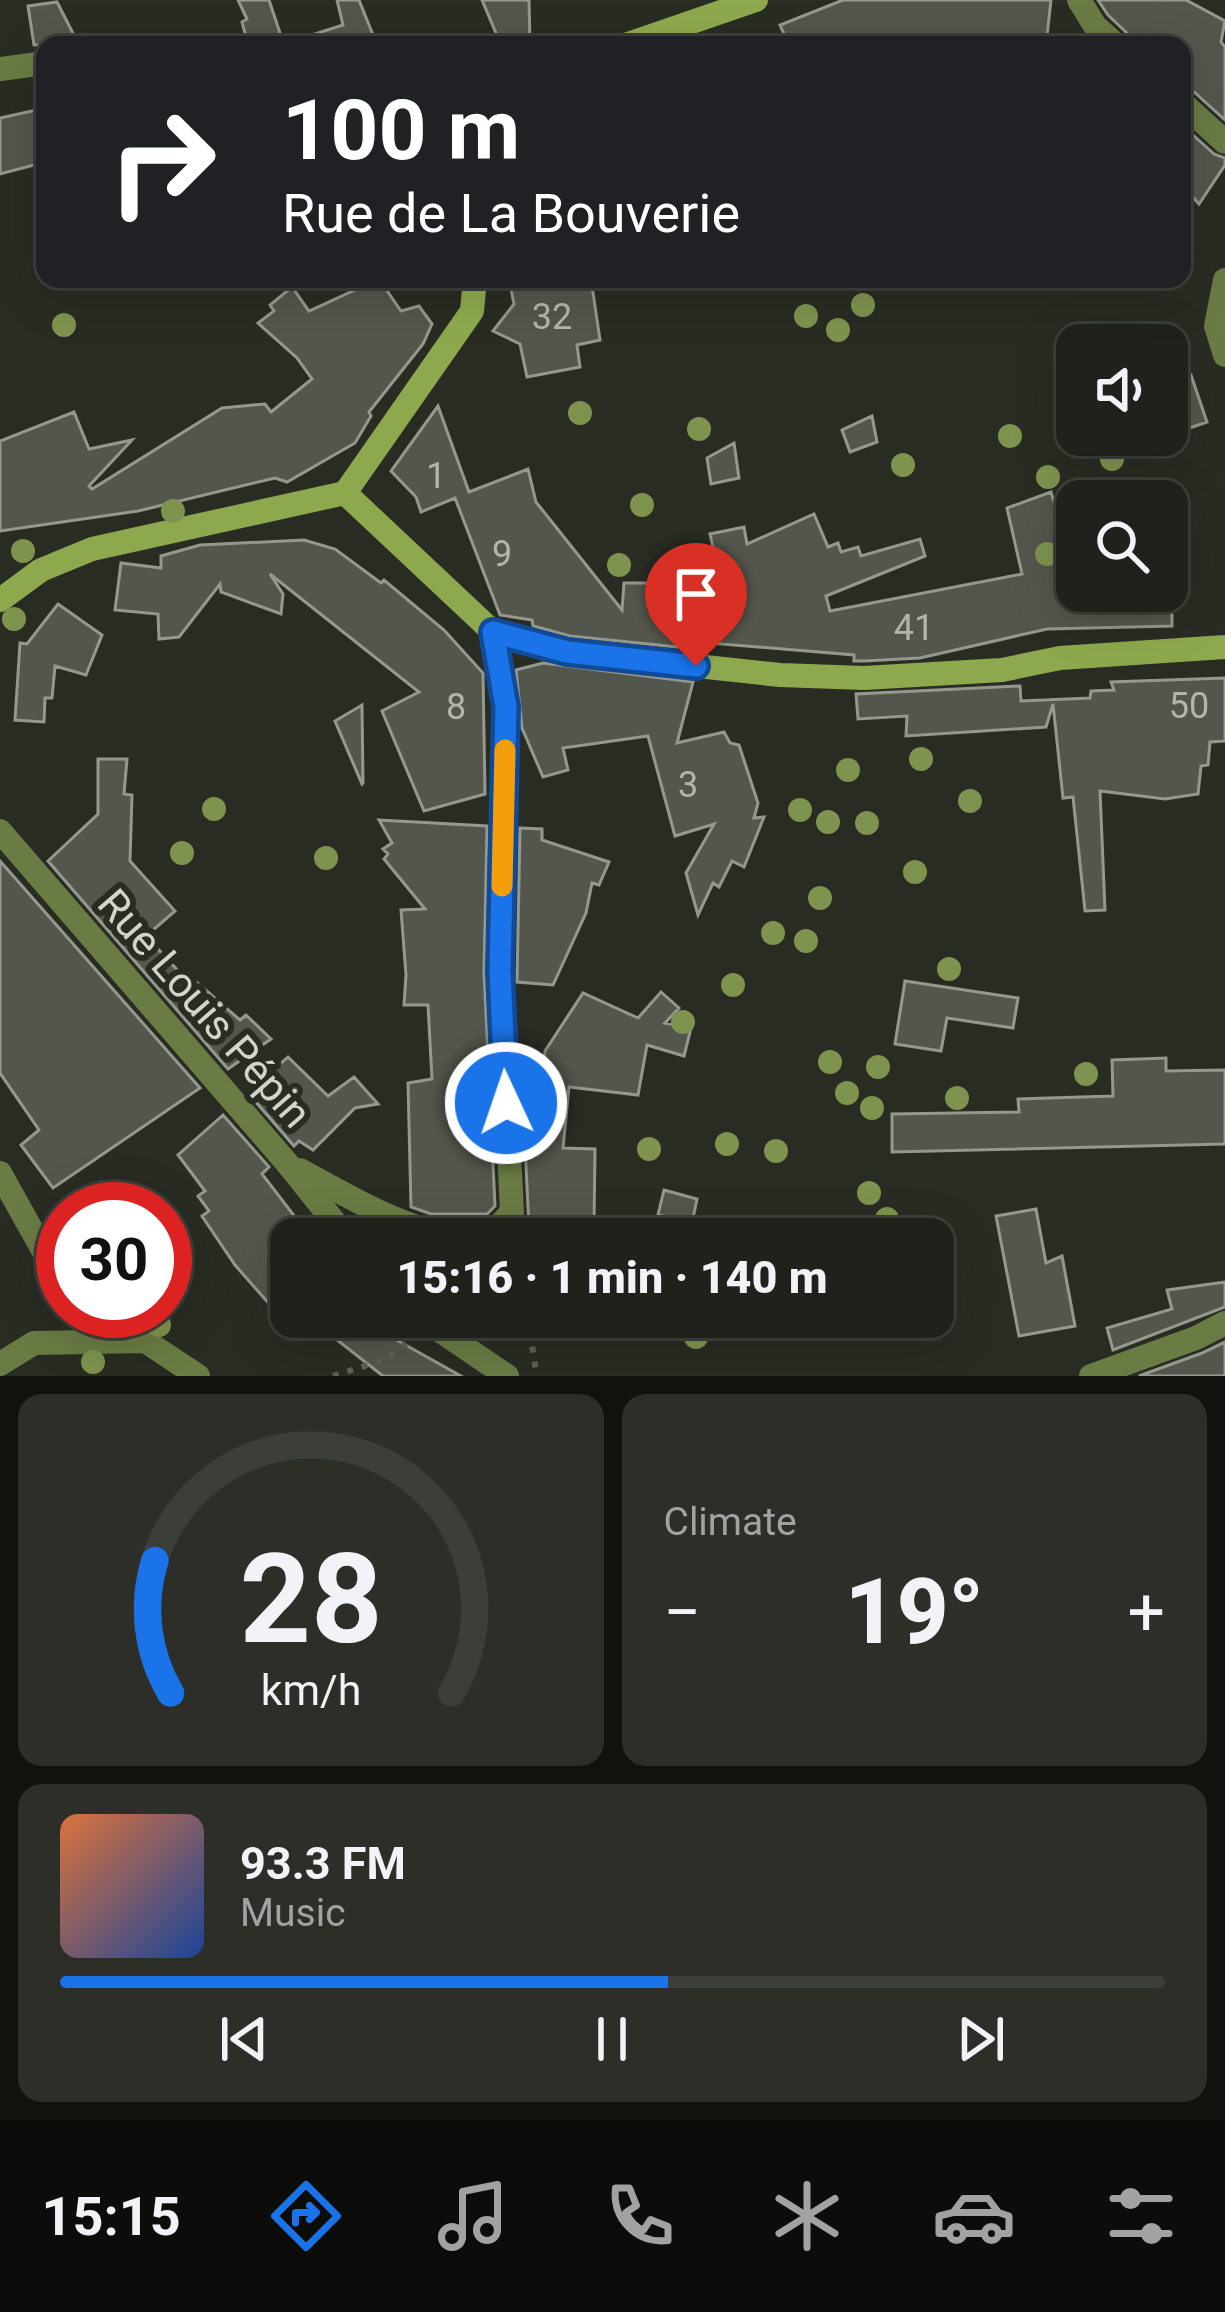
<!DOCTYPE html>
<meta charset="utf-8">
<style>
:root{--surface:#1f211a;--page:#2c2e27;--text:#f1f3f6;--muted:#a1a3a2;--line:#3c3e39;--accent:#1a73e8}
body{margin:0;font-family:Roboto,sans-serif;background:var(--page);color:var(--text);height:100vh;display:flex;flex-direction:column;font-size:45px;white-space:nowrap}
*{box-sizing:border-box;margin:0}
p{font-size:39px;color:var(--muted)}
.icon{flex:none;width:66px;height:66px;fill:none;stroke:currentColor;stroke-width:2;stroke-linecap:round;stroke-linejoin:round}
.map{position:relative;height:1376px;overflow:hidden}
.details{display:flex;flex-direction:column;gap:18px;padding:18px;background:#11120e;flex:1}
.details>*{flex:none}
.banner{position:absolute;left:36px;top:36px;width:1155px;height:252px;border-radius:24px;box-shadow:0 12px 48px #0002,0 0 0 3px var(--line);background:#202124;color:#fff;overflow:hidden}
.controls{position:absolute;left:1056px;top:324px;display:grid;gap:24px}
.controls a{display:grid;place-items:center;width:132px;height:132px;border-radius:24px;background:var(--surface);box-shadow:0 12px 48px #0002,0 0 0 3px var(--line);font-size:60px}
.speed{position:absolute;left:36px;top:1182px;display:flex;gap:24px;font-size:60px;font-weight:700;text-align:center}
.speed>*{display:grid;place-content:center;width:156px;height:156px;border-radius:50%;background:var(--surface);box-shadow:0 12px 48px #0002,0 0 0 3px var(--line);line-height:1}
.speed .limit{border:18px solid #d22;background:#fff;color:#111}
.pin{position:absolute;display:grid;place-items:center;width:102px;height:102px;color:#fff;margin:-123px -51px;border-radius:50% 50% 50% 0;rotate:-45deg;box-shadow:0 0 12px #0007}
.pin .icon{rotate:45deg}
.me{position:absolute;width:132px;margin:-66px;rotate:357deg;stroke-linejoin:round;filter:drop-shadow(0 0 9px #0008)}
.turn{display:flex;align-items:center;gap:42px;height:252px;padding:0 48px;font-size:54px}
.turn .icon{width:156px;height:156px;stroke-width:2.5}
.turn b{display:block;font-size:84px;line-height:102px}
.big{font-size:90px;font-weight:800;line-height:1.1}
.details .tile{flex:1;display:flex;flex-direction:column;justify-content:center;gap:18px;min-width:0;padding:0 42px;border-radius:24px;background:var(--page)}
.details .dial{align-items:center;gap:0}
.dial svg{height:312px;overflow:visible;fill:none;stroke:var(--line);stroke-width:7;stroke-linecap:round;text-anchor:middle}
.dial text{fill:var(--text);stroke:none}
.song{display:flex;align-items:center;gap:36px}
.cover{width:144px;height:144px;border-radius:18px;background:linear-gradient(135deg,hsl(20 70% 55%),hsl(220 70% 35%))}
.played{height:12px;border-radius:6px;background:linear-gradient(90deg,var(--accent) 55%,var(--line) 55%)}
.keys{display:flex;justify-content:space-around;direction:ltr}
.heat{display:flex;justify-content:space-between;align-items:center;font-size:66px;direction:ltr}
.details .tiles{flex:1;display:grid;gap:18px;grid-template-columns:1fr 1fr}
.tile:last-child{grid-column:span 2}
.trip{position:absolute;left:270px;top:1218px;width:684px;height:120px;border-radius:24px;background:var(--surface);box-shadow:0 12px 48px #0002,0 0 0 3px var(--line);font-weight:800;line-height:120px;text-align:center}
.dock{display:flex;height:192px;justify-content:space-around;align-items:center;background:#0c0d0a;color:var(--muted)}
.dock .icon{width:84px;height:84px}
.dock .active{color:var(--accent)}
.dock b{font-size:54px;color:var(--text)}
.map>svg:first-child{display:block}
</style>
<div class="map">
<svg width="1225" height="1376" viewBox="0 0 1225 1376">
<rect width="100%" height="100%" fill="#292c23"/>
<path fill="#53564c" stroke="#94988d" stroke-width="3" d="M 238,0 L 269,0 L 284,45 L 248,45 L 242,22 L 247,19 Z
M 337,0 L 359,0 L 377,45 L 297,45 L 296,40 L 343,25 Z
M 482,0 L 529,0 L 530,45 L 501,45 Z
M 843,0 L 1051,0 L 1046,45 L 789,45 L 780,25 Z
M 1098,0 L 1186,0 L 1225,21 L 1221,42 L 1225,47 L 1225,120 L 1193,91 L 1182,87 L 1182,45 L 1132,45 L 1128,34 L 1108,15 Z
M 57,2 L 79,45 L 34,45 L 28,6 Z
M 45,108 L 45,162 L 0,174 L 0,118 Z
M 1182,125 L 1214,154 L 1225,158 L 1225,165 L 1199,204 L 1182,185 Z
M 379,279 L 401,311 L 419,306 L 432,324 L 423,344 L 369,412 L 371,416 L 355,443 L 287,482 L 275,478 L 138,511 L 0,531 L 0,441 L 74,412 L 89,449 L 132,440 L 89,486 L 92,489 L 222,408 L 265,404 L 271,412 L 312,379 L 297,358 L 258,323 L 274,311 L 270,305 L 292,287 L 309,311 Z
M 509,279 L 591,279 L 600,340 L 577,345 L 580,367 L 527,377 L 520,344 L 493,331 L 514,304 Z
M 1191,375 L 1207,422 L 1167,436 L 1167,384 Z
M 438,406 L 469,492 L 528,469 L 536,502 L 622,610 L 624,583 L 704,583 L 706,574 L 719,575 L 710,534 L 744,527 L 747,544 L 814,514 L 828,547 L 838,543 L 841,552 L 858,547 L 861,556 L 920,539 L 925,556 L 826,596 L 830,611 L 1022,574 L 1007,508 L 1051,492 L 1073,564 L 1077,563 L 1077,591 L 1135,591 L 1172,597 L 1172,626 L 1047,629 L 920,658 L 864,661 L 854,661 L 854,655 L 698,642 L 697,649 L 570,636 L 533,626 L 532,620 L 500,615 L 455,498 L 421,512 L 416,497 L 391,471 Z
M 872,416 L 877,442 L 850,452 L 842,430 Z
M 734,443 L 739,478 L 711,484 L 707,458 Z
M 304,540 L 335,549 L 381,583 L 384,580 L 444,630 L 483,673 L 485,794 L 424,811 L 382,711 L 419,692 L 270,574 L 283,594 L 281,614 L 221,592 L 220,584 L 179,637 L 159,639 L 158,614 L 115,610 L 121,563 L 161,568 L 161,556 L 200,545 Z
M 58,604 L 102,635 L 86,675 L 55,666 L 52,698 L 45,698 L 44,722 L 15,720 L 20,643 L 27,644 Z
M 543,663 L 693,682 L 677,743 L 724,732 L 730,743 L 739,745 L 758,803 L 754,818 L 764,817 L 744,867 L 732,861 L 719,887 L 713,883 L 698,915 L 686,873 L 714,824 L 675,836 L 648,736 L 563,748 L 568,770 L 543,777 L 522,728 L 516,670 Z
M 1225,678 L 1225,741 L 1210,742 L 1208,765 L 1201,766 L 1198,794 L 1165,799 L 1100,791 L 1105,910 L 1085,911 L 1073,797 L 1063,798 L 1053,704 L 1046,727 L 906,736 L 907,716 L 858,719 L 856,694 L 1020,686 L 1021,701 L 1090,698 L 1091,691 L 1114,690 L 1111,682 Z
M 362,705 L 363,783 L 362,784 L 335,721 Z
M 98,759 L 127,759 L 124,794 L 132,795 L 130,861 L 175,911 L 146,936 L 182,975 L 185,972 L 240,1020 L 246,1015 L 271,1039 L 228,1069 L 48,861 L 98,814 Z
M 379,820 L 487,826 L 484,972 L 495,1206 L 487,1214 L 431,1214 L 411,1207 L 408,1083 L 432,1079 L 428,1005 L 404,1005 L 406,975 L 401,910 L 425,909 L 384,859 L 388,854 L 383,849 L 392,843 Z
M 520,828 L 542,829 L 542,840 L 609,862 L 599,885 L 592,883 L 586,913 L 553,985 L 517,982 Z
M 0,861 L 200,1088 L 53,1188 L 21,1145 L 39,1130 L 0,1073 Z
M 905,981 L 1018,998 L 1013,1028 L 947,1018 L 941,1051 L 895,1044 Z
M 661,992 L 679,1008 L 665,1023 L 691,1028 L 684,1056 L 647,1045 L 638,1095 L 569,1087 L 563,1148 L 595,1149 L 594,1227 L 529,1227 L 522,1084 L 542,1083 L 545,1051 L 583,993 L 638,1018 Z
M 288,1057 L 328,1096 L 354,1077 L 378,1104 L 355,1108 L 313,1150 L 299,1141 L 294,1146 L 248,1093 Z
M 1166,1058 L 1166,1071 L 1225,1070 L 1225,1144 L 892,1152 L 892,1114 L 1019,1112 L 1018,1099 L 1113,1096 L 1112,1060 Z
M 223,1115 L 269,1167 L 262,1174 L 312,1239 L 291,1239 L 291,1290 L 271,1306 L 235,1265 L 202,1216 L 209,1211 L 198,1196 L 205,1191 L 178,1155 Z
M 664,1190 L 697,1199 L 692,1223 L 658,1215 Z
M 1036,1209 L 1046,1263 L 1062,1256 L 1075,1326 L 1019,1336 L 996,1216 Z
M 1225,1282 L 1225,1307 L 1113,1350 L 1107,1328 L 1172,1309 L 1167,1290 Z
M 345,1317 L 400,1317 L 384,1333 L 461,1376 L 383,1376 L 332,1336 Z
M 1225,1342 L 1225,1376 L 1139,1376 L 1202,1353 Z"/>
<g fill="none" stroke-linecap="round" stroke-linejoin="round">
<path stroke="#5d6058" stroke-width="6" stroke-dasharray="6 9" stroke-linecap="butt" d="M 528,1317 L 536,1372
M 333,1376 L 384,1360 L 410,1341"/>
<path stroke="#6a7b44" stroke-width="24" d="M 1079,0 L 1095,26 L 1116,45
M 0,69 L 45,63
M 1182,103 L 1225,142
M 1225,280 L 1216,326 L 1225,355
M 0,831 L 287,1163 L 348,1239
M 300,1170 C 352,1199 400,1227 459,1239
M 0,1173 L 49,1261 L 63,1277
M 463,1239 L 493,1232 L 512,1212 L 500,971 L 506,708 L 493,632
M 100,1311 L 198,1376
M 420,1317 L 507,1376
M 0,1364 L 34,1343 L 145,1341
M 1091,1376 L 1196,1338 L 1225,1323"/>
<path stroke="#8ea94d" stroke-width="24" d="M 625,45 L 756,0
M 345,493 L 493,632 L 567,652 L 780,675 L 864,678 L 1002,670 L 1060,658 L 1225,647
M 345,493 L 472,311 L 475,279
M 0,600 L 41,570 L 92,549 L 345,493"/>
</g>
<g fill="#7e934e">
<circle cx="863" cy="305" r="12"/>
<circle cx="806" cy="316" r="12"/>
<circle cx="64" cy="325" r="12"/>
<circle cx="838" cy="330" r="12"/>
<circle cx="580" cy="413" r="12"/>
<circle cx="699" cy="429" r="12"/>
<circle cx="1010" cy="436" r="12"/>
<circle cx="1112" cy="459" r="12"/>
<circle cx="903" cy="465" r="12"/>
<circle cx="1048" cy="477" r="12"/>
<circle cx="642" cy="505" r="12"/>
<circle cx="173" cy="511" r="12"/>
<circle cx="23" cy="551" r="12"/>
<circle cx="1047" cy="554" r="12"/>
<circle cx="619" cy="565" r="12"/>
<circle cx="14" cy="619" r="12"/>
<circle cx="921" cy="759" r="12"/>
<circle cx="848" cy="770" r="12"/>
<circle cx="970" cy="801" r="12"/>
<circle cx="214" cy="809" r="12"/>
<circle cx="800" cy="810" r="12"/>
<circle cx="828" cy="822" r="12"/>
<circle cx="867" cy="823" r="12"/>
<circle cx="182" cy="853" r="12"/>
<circle cx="326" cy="858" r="12"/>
<circle cx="915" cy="872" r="12"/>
<circle cx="820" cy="898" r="12"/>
<circle cx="773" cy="933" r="12"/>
<circle cx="806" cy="941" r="12"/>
<circle cx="949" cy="969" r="12"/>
<circle cx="733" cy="985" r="12"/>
<circle cx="683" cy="1022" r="12"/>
<circle cx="830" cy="1062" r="12"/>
<circle cx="878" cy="1067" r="12"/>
<circle cx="1086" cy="1074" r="12"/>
<circle cx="847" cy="1093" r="12"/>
<circle cx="957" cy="1098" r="12"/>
<circle cx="872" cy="1108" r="12"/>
<circle cx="727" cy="1144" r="12"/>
<circle cx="649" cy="1149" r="12"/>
<circle cx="776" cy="1151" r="12"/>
<circle cx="869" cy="1193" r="12"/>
<circle cx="887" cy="1219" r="12"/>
<circle cx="159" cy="1325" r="12"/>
<circle cx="696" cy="1337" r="12"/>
<circle cx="93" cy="1362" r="12"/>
</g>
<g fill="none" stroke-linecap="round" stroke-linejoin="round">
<g stroke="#114b97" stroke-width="30">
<path id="route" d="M 506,1103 L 500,971 L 506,707 L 493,632 L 567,652 L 696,666"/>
</g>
<use href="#route" stroke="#1a73e8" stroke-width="21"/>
<path stroke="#f59e0b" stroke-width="21" d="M 502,886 L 505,750"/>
</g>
<g text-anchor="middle" stroke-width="12" stroke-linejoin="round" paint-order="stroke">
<g font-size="36" fill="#b2b4ae">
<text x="552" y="329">32</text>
<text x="436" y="488">1</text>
<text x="502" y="566">9</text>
<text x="914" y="640">41</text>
<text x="1189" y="718">50</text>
<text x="456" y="719">8</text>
<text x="688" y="797">3</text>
</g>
<g font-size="42" fill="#d2d4ce" stroke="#292c23">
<text transform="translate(205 1008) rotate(49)" y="15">Rue Louis Pépin</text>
</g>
</g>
</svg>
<div class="controls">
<a><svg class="icon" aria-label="sound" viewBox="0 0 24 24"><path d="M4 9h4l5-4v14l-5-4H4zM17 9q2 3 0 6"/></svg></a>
<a><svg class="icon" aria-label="search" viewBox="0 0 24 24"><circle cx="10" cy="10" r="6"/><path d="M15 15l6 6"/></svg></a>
</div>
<div class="speed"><div class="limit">30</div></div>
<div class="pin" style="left:696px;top:666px;background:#d93025"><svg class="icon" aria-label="arrive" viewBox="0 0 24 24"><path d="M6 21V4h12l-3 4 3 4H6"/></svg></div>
<svg class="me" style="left:506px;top:1103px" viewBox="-20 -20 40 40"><circle r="17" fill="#1a73e8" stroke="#fff" stroke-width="3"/><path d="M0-11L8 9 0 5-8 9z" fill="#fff"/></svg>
<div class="trip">15:16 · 1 min · 140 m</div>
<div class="banner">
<div class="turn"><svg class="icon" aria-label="right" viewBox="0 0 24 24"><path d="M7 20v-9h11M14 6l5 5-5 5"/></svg><div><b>100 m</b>Rue de La Bouverie</div></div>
</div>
</div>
<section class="details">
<div class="tiles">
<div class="tile dial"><svg viewBox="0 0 100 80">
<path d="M14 69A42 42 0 1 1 86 69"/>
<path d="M14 69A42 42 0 0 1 10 35" stroke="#1a73e8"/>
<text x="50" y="56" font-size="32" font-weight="700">28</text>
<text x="50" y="72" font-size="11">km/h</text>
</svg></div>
<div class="tile"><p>Climate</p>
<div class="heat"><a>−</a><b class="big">19°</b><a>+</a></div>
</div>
<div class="tile">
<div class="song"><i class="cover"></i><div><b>93.3 FM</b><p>Music</p></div></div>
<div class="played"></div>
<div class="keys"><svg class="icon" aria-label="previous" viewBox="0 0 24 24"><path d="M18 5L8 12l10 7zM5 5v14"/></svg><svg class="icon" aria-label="pause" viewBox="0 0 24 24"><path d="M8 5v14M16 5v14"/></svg><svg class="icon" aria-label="next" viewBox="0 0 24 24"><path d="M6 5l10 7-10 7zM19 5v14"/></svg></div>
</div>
</div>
</section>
<nav class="dock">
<b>15:15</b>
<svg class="icon active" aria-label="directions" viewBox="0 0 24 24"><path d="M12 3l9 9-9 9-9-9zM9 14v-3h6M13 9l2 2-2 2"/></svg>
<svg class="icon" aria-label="music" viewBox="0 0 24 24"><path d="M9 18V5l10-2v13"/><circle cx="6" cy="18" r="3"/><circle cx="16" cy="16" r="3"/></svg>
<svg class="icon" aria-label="phone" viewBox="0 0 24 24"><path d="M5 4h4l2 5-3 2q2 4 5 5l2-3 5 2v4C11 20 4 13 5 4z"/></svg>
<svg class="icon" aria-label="climate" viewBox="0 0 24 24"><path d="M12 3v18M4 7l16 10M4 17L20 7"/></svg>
<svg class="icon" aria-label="car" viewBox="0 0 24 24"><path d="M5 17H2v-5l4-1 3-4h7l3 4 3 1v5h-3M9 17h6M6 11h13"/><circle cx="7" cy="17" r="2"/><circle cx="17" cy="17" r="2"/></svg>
<svg class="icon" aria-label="filters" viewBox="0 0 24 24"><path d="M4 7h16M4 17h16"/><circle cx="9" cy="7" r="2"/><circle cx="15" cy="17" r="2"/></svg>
</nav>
